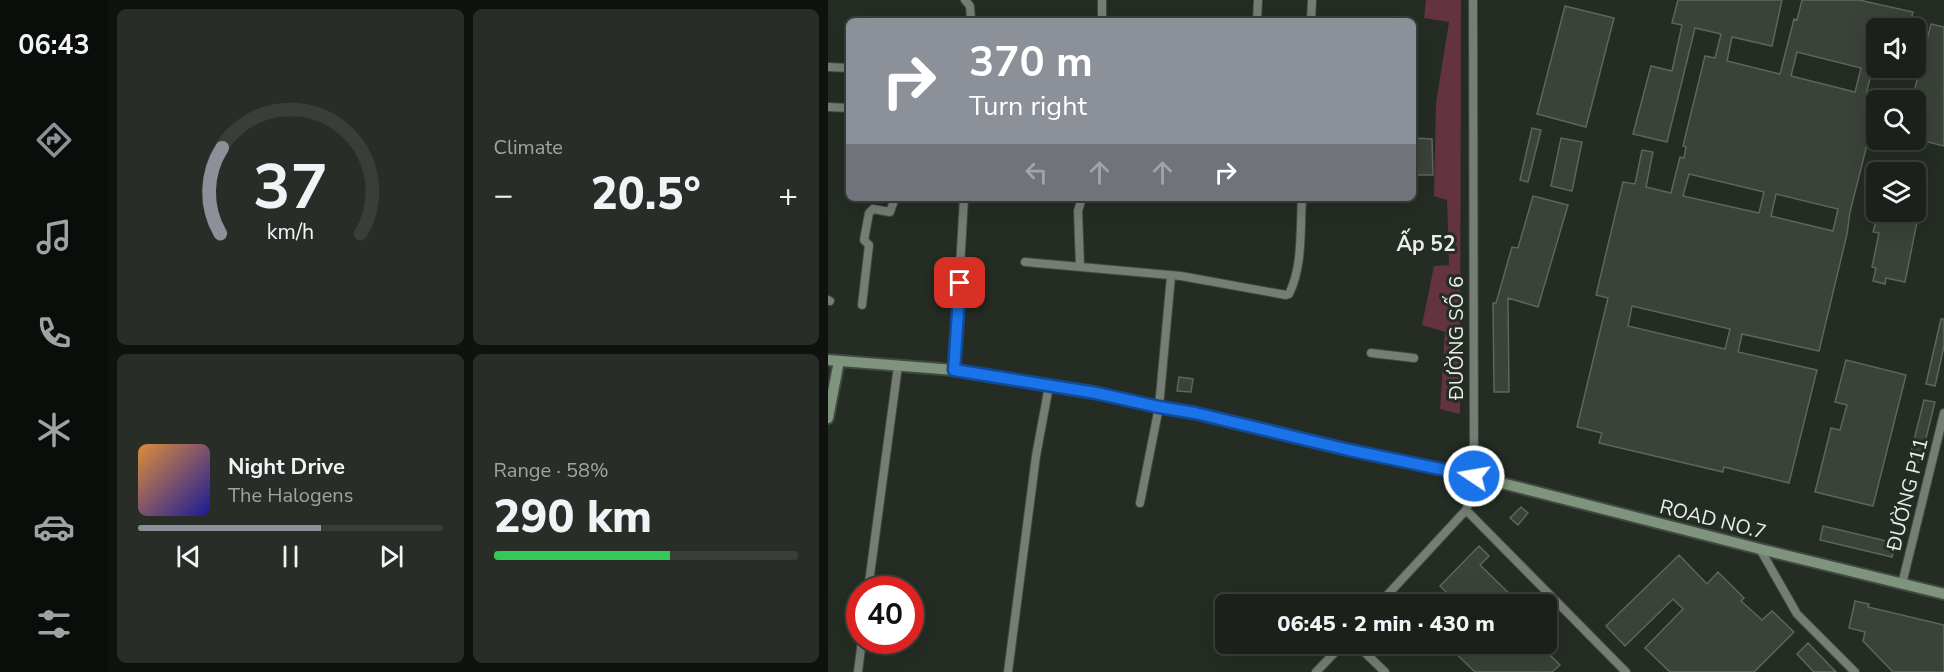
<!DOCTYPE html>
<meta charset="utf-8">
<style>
:root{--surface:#1b211a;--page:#282e27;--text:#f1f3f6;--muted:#a0a3a2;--line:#393e39;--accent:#8c9099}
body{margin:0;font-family:"Nunito Sans",sans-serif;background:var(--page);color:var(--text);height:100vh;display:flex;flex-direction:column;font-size:22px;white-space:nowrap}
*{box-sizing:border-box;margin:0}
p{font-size:20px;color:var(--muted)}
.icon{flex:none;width:33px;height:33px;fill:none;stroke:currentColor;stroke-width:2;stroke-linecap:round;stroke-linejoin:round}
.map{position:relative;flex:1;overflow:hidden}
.panel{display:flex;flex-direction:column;gap:9px;padding:9px;background:#0f120e;width:720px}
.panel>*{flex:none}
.hud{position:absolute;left:18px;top:18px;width:570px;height:183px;border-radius:9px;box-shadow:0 6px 24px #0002,0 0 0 2px var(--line);background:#8c9099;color:#fff;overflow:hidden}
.buttons{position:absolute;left:1038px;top:18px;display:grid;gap:12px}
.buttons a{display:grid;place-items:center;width:60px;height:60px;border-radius:9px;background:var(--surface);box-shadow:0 6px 24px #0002,0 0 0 2px var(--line);font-size:30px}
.speed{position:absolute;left:18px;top:576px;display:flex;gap:12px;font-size:30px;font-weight:700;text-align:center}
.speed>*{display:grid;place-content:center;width:78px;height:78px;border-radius:50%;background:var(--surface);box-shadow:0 6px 24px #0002,0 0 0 2px var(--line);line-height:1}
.speed .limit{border:9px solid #d22;background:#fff;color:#111}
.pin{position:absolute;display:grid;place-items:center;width:51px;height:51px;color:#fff;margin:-26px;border-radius:12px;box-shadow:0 3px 9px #0006}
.me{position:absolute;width:66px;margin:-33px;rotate:282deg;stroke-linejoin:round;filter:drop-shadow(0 0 4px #0008)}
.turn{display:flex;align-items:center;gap:21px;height:126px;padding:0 24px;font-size:27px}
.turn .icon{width:78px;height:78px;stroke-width:2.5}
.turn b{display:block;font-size:42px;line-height:51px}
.lanes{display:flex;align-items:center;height:57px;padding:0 24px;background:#0003;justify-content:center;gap:30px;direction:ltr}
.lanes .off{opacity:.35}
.big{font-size:45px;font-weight:800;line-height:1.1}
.panel .widget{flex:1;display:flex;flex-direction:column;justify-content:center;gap:9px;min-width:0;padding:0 21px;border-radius:9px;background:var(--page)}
.panel .dial{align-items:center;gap:0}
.dial svg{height:156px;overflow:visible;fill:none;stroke:var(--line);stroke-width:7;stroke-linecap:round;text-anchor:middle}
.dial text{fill:var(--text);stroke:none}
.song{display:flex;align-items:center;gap:18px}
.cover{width:72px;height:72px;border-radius:9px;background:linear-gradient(135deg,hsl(30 70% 55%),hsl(240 70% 35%))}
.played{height:6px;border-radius:3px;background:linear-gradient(90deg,var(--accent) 60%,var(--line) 60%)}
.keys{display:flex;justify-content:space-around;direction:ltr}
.heat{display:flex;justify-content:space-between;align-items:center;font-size:33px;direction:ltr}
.charge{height:9px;border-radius:4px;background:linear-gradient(90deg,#34c759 58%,var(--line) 0)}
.panel .tiles{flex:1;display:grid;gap:9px;grid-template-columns:repeat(2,1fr)}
.trip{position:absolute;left:387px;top:594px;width:342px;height:60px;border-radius:9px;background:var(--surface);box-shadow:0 6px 24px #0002,0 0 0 2px var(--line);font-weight:800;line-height:60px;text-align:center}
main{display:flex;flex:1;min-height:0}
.menu{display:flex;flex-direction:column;width:108px;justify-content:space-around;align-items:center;background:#0b0d0a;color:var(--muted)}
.menu .icon{width:42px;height:42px}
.menu .active{color:var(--accent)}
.menu b{font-size:27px;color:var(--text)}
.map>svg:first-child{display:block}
</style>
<main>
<nav class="menu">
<b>06:43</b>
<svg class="icon active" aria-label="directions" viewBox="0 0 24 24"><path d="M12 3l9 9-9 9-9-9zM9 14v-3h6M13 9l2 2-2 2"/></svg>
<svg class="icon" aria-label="music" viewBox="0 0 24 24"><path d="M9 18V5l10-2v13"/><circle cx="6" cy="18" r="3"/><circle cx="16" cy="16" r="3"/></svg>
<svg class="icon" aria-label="phone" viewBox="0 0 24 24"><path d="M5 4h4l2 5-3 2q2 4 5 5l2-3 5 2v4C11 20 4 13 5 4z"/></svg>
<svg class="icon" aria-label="climate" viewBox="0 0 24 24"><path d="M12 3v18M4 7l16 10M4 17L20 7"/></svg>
<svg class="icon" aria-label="car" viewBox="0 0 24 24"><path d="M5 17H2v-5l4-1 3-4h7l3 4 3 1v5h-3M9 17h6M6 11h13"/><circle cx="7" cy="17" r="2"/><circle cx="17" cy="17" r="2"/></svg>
<svg class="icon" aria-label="filters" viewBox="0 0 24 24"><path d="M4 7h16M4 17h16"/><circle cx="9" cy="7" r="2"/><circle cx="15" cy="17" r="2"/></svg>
</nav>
<section class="panel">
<div class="tiles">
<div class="widget dial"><svg viewBox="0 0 100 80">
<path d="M14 69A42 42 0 1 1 86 69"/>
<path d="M14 69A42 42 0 0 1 15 25" stroke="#8c9099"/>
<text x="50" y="56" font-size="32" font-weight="700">37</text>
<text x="50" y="72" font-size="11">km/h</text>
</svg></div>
<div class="widget"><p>Climate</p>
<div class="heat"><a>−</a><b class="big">20.5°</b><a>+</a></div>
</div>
<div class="widget">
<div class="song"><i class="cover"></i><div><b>Night Drive</b><p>The Halogens</p></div></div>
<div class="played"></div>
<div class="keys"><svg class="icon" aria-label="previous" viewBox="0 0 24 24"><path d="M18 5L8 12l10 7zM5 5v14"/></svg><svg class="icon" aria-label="pause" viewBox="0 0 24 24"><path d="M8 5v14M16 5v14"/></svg><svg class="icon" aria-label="next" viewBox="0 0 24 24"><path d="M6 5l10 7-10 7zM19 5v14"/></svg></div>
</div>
<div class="widget"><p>Range · 58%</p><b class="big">290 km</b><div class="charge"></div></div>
</div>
</section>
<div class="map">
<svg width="1116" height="672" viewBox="0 0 1116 672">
<rect width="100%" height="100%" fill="#242c23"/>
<path fill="#633341" d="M 598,0 L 633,0 L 632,414 L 612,409 L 617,332 L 594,325 L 606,266 L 621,265 L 619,200 L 606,196 L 608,103 L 621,22 L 596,18 Z"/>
<path fill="#3a4239" stroke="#5d655c" stroke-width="1.5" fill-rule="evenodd" d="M 850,0 L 954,0 L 944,46 L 904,37 L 899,61 L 952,74 L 966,19 L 969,20 L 974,0 L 1031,0 L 1085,12 L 1081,28 L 1048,28 L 1048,68 L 1073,68 L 1070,77 L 1044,71 L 1038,94 L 1048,97 L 1048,109 L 1022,212 L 1019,234 L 991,351 L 914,334 L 910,352 L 989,370 L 961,483 L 896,467 L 895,472 L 771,443 L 774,433 L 749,427 L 780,298 L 768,295 L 795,182 L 807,184 L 814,150 L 825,152 L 818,187 L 843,193 L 852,157 L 856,158 L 858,147 L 855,146 L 877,56 L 887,58 L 893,34 L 867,28 L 839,142 L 805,134 L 823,66 L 844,71 L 854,25 L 844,23 ZM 969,52 L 1033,68 L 1027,92 L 963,76 ZM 861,174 L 936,192 L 931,213 L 855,196 ZM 948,194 L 1010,209 L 1005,231 L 943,216 ZM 804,306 L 902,329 L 897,349 L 800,326 Z
M 737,6 L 786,18 L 758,127 L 709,114 Z
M 1103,24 L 1116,27 L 1116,146 L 1088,139 L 1088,100 L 1084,100 Z
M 704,128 L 713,130 L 700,182 L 692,180 Z
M 585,138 L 604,139 L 605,175 L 585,175 Z
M 733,138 L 754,142 L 744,191 L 723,186 Z
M 705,196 L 740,205 L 710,307 L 680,298 L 681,392 L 666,392 L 665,303 L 668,303 L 684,247 L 690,248 Z
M 1057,212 L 1091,212 L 1077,282 L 1058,278 L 1057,284 L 1045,281 L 1048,268 L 1044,267 L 1051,233 L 1045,232 L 1048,221 L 1055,223 Z
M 1113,319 L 1116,319 L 1116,346 L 1107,386 L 1098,384 Z
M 1018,360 L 1078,375 L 1045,506 L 987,492 L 1003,428 L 1012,430 L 1019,405 L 1007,402 Z
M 351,377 L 365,379 L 363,392 L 349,391 Z
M 1096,400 L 1107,402 L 1092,462 L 1081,460 Z
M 693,507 L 700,513 L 690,525 L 682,518 Z
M 995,526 L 1067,543 L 1064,557 L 992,540 Z
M 651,546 L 661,556 L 652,565 L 692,604 L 631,604 L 612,586 Z
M 851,555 L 879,584 L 890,572 L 916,598 L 913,601 L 934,620 L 944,611 L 966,632 L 926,672 L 842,672 L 817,648 L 855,609 L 845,599 L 797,646 L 778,626 Z
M 1027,601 L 1041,604 L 1040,607 L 1116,625 L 1116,672 L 1065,672 L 1035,641 L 1037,632 L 1021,628 Z
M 718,630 L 730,642 L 720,653 L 732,665 L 724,672 L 647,672 L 618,644 L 718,644 Z
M 980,643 L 1008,672 L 986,672 L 969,654 Z"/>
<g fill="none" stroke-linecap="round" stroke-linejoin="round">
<g stroke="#424842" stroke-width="10">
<path id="street" d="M 137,0 L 142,6 L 143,21
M 274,21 L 274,0
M 429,21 L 430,0
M 483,21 L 484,0
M 0,67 L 21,68
M 0,107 L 21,108
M 197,262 L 353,276 L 458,295 L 461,294 C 475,266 472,229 474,198
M 252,266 L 250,211 L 254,198
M 0,300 L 2,301
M 34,305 L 41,245 L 36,240 L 41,213 L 45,209 L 62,212 L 67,198
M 543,353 L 586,358
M 126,370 L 136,198
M 312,503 L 331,407 L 343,276
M 638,510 L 798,672
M 932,549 L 969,614 L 1027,672
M 1074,584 L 1116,413
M 40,590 L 70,366
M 551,604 L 638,510 L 643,498 L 646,476 L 645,0
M 528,644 L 557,672
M 30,672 L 34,640
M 180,672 L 208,456 L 221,386
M 488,672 L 515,644"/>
</g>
<g stroke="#424842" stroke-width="14">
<path id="secondary" d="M 0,360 L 126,370 L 268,393 L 331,407 L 367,413 L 521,450 L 646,476 L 932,549 L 1116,594
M 0,418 L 11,361"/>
</g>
<use href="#street" stroke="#757e74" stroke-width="8"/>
<use href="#secondary" stroke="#7f947c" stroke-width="10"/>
</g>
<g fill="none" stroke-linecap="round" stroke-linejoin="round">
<g stroke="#114b97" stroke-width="15">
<path id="route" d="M 132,283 L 126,370 L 268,393 L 331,407 L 367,413 L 521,450 L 646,476"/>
</g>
<use href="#route" stroke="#1a73e8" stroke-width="10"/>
</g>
<g text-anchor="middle" stroke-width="6" stroke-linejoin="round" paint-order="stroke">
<g font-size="20" fill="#e9eee9" stroke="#242c23">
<text transform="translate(628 338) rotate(-90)" y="7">ĐƯỜNG SỐ 6</text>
<text transform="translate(1079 494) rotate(-76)" y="7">ĐƯỜNG P11</text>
<text transform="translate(885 519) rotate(14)" y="7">ROAD NO.7</text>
</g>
<g font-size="21" font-weight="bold" fill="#e9eee9" stroke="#242c23">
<text x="598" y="251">Ấp 52</text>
</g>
</g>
</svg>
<div class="buttons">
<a><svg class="icon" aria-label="sound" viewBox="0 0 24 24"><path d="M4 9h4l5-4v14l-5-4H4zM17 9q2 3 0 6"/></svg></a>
<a><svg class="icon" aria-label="search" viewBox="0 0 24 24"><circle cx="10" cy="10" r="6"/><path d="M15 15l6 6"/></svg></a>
<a><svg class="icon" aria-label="layers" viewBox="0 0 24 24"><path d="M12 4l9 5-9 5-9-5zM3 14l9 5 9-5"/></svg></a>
</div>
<div class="speed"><div class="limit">40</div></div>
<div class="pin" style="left:132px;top:283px;background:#d93025"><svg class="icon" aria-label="arrive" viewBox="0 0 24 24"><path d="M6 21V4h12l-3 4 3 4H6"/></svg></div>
<svg class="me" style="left:646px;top:476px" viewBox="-20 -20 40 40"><circle r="17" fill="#1a73e8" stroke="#fff" stroke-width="3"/><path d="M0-11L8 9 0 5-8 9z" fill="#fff"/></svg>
<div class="trip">06:45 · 2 min · 430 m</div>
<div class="hud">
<div class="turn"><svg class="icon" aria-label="right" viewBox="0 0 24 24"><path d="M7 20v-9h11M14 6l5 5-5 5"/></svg><div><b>370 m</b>Turn right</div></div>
<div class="lanes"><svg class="icon off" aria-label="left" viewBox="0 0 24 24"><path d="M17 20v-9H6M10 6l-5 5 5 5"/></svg><svg class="icon off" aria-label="ahead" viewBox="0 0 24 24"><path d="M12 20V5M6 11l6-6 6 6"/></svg><svg class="icon off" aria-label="ahead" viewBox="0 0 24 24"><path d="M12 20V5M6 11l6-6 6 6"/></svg><svg class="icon" aria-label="right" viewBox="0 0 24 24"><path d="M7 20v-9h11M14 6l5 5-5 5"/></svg></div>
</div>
</div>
</main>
